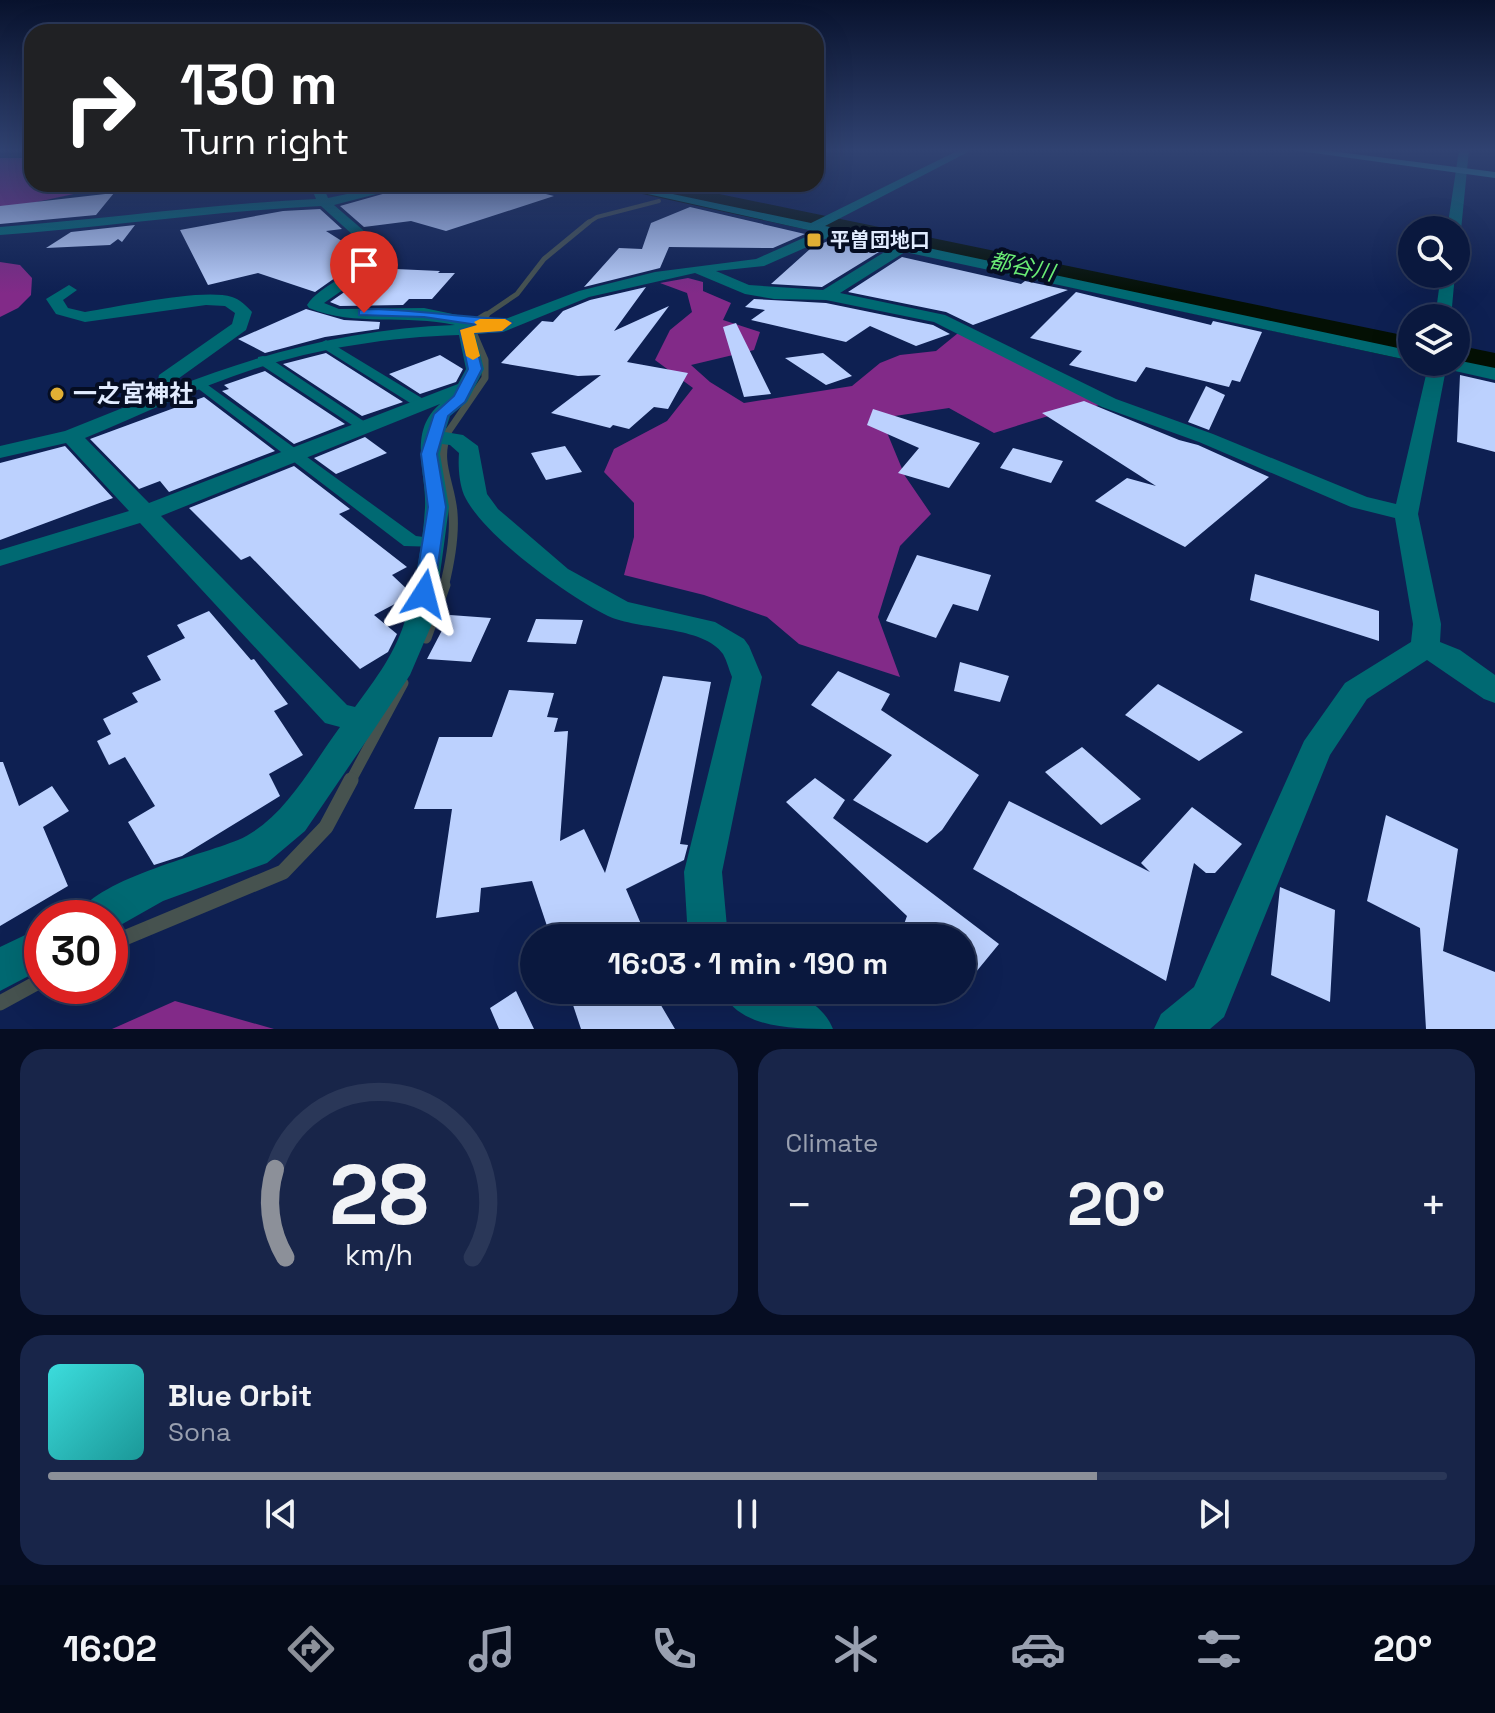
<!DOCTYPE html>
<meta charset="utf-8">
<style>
:root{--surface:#0a183e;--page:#182549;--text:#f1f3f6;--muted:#99a0b0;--line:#2a3758;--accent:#8c9099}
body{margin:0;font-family:"Space Grotesk","Noto Sans JP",sans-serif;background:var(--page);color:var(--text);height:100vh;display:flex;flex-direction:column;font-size:30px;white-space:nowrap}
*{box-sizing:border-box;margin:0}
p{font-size:26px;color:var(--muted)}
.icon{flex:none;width:44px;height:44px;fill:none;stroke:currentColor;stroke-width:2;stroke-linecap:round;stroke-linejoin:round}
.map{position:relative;height:1029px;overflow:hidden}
.sheet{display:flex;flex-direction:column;gap:20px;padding:20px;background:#060d22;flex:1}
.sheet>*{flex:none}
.hud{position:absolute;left:24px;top:24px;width:800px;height:168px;border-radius:24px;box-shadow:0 8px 32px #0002,0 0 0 2px var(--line);background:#202124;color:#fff;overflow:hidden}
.tools{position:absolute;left:1398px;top:216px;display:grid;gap:16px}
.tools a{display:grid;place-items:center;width:72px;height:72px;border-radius:50%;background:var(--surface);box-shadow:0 8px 32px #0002,0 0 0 2px var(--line);font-size:40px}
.speed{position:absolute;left:24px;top:900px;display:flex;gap:16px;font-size:40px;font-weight:700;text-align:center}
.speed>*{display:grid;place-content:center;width:104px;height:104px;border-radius:50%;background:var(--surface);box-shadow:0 8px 32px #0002,0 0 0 2px var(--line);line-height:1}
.speed .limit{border:12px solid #d22;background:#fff;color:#111}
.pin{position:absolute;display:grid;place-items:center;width:68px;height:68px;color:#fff;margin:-82px -34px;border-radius:50% 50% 50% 0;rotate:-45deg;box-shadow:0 0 8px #0007}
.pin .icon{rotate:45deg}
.me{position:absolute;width:88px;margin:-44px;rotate:9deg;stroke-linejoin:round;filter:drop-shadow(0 0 6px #0008)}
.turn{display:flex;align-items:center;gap:28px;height:168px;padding:0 24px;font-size:36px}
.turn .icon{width:104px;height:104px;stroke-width:2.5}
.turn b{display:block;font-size:56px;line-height:68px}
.big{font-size:60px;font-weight:700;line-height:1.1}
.sheet .tile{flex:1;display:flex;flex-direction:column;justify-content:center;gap:12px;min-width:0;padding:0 28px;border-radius:24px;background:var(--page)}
.sheet .dial{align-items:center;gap:0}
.dial svg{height:208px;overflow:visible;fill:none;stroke:var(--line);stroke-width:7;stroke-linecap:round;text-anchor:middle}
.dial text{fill:var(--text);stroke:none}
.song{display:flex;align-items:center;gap:24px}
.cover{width:96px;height:96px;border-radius:12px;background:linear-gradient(135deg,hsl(180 70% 55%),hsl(180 70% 35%))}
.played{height:8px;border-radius:4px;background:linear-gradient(90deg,var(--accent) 75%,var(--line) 75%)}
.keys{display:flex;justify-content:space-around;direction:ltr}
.heat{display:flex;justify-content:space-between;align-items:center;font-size:44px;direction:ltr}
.sheet .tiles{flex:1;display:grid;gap:20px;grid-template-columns:1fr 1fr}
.tile:last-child{grid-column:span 2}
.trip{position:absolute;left:520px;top:924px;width:456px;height:80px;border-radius:40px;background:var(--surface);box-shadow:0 8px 32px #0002,0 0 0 2px var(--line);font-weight:700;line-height:80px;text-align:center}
.dock{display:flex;height:128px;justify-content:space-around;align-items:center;background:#040a19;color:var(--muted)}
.dock .icon{width:56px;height:56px}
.dock .current{color:var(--accent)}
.dock b{font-size:36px;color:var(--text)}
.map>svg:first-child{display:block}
</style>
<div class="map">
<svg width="1495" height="1029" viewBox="0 0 1495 1029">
<rect width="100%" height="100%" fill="#0e2052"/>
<path fill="#822a88" d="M 0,158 L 32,158 L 32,184 L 142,184 L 92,190 L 0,210 Z
M 0,262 L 20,265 L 32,278 L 31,295 L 18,308 L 0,317 Z
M 688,278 L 703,282 L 703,291 L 731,303 L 723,320 L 760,332 L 754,350 L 691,365 L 710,382 L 744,403 L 852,386 L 880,363 L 900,355 L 936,351 L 963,329 L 1109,403 L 1045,417 L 994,433 L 949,408 L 881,418 L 905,476 L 931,514 L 900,546 L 878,617 L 900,677 L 799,644 L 767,617 L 704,595 L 624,575 L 634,537 L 634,503 L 604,472 L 614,449 L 667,421 L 693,388 L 655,360 L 670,330 L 692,312 L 687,293 L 660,283 Z
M 175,1001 L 274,1029 L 112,1029 Z"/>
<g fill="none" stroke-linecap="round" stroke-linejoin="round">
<path stroke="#46524f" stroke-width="4" d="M 586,224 L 597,217 L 659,201"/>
<path stroke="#46524f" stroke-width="5" d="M 483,317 L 517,294 L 544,259 L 589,222"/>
<path stroke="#46524f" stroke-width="7" d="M 446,435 L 485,378 L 485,360 L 470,325 L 486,315"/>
<path stroke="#46524f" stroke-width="9" d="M 444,587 C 450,563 455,538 453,513 C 451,484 435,462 447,433"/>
<path stroke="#46524f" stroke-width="11" d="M 426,638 L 445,585
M 350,782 L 403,683"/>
<path stroke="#46524f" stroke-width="15" d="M 110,944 L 283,872 L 326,827 L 351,780
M 0,1003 L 42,980"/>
<path fill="#041004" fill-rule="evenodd" d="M 620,184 L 671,184 L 1412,337 L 1412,361 L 633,192 L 624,190 Z
M 1456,345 L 1495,353 L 1495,379 L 1441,367 L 1438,362 L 1456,362 Z"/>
</g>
<path fill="#bcd1fe" d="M 418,184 L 505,184 L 554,196 L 446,231 L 411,221 L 364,227 L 340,206 Z
M 114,193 L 96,215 L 0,224 L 0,206 Z
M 690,207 L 805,234 L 773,248 L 669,247 L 660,268 L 584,287 L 619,248 L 642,249 L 651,223 Z
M 320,209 L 342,229 L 326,231 L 356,250 L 359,256 L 355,261 L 335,268 L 349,268 L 315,292 L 258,273 L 208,285 L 180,230 L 283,211 Z
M 135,225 L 122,242 L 118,239 L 110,245 L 46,248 L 71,232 Z
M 828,241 L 879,252 L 822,287 L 771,284 L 810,249 Z
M 902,257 L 1021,284 L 1025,281 L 1068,290 L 973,325 L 946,312 L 848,292 Z
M 373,268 L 440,271 L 438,273 L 455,273 L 432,299 L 409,299 L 403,305 L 340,306 L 330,302 L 369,275 Z
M 646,287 L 614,331 L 669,306 L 627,362 L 688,373 L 668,409 L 654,407 L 629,429 L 613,425 L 610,428 L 551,413 L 601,375 L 578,376 L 501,363 L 542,321 L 553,322 L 563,311 L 590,300 Z
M 1076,292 L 1211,325 L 1213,321 L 1262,332 L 1240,382 L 1232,380 L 1229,387 L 1146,367 L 1136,382 L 1069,365 L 1082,351 L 1030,338 Z
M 754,299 L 826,303 L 933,325 L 950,334 L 916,346 L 870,326 L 846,342 L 751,320 L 765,310 L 745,307 Z
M 306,309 L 344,320 L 380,322 L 379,329 L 325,337 L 265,353 L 238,339 Z
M 736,323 L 771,394 L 744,397 L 723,327 Z
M 326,353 L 403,402 L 362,416 L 283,364 Z
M 823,353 L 852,376 L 826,385 L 785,358 Z
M 440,355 L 463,369 L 456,382 L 420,394 L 389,374 Z
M 265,371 L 345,424 L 294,444 L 222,391 L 229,389 L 224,385 Z
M 1460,375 L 1495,383 L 1495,452 L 1457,442 Z
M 1206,386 L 1225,395 L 1209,430 L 1188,422 Z
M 204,397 L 275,451 L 169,492 L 160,481 L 139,489 L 90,439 Z
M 1084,401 L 1179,440 L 1198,445 L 1269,477 L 1185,547 L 1095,501 L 1127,478 L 1156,486 L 1042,413 Z
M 873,409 L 980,443 L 949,488 L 898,473 L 919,448 L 867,425 Z
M 365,437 L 387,453 L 336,474 L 314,458 Z
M 65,446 L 113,498 L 0,540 L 0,463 Z
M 565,446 L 582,472 L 546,480 L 531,453 Z
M 1013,448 L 1063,461 L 1051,483 L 1000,468 Z
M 294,466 L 350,509 L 339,514 L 407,567 L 392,575 L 409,591 L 408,597 L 374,615 L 397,634 L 388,652 L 360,669 L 250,556 L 241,560 L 189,508 Z
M 917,555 L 991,575 L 978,611 L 953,604 L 936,638 L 886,621 Z
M 1255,574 L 1379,611 L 1379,641 L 1250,600 Z
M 209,611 L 251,660 L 254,659 L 288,704 L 274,711 L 303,755 L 269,774 L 280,796 L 182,856 L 154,865 L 128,822 L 155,806 L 125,757 L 109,765 L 97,741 L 111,734 L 103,719 L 138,702 L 132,693 L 161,680 L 147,656 L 185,638 L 177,625 Z
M 450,615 L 491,618 L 471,662 L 427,659 Z
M 536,619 L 583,620 L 576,644 L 527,642 Z
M 960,662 L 1009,676 L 1000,702 L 954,691 Z
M 838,671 L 890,694 L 881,710 L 979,775 L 942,830 L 927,843 L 853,800 L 892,755 L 811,705 Z
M 663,676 L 711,682 L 680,844 L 688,845 L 684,860 L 626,889 L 647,938 L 551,938 L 532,881 L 481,888 L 479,912 L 436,918 L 452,809 L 414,809 L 439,737 L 492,737 L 509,690 L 554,693 L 547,717 L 558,718 L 554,732 L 568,731 L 560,841 L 584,829 L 605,873 Z
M 1158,684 L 1243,732 L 1199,761 L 1125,715 Z
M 1082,747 L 1141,799 L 1101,825 L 1045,772 Z
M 0,762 L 3,762 L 19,806 L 52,786 L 69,811 L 43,827 L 68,886 L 0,926 Z
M 815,778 L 845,800 L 833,818 L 999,944 L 962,989 L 962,938 L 899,938 L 907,916 L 786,802 Z
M 1009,801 L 1150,872 L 1141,863 L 1192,807 L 1242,844 L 1215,873 L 1206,873 L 1194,863 L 1166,981 L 973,869 Z
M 1386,815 L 1458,849 L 1443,951 L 1495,972 L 1495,1029 L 1426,1029 L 1420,928 L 1367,901 Z
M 1280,887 L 1335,910 L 1330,1002 L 1271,975 Z
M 568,990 L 652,990 L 675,1029 L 581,1029 Z
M 516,991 L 534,1029 L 499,1029 L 490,1008 Z"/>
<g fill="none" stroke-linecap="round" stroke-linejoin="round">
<path fill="#006972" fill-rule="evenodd" d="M 326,340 L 425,400 L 427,403 L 425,406 L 415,406 L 321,347 L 319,344 Z
M 263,356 L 268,357 L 371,426 L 363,431 L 358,429 L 258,363 L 258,357 Z
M 201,380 L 416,536 L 439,539 L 441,543 L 439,547 L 404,546 L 196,387 L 196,381 Z"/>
<path fill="#006972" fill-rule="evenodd" d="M 959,150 L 972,150 L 825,226 L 1412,351 L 1412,361 L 905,252 L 840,293 L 945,315 L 1116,399 L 1213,434 L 1367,497 L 1396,504 L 1429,362 L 1456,360 L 1495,368 L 1495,380 L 1446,369 L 1418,514 L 1441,624 L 1440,642 L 1460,650 L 1495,675 L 1495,703 L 1484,699 L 1427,660 L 1367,699 L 1330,755 L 1224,1017 L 1210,1029 L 1154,1029 L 1161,1014 L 1194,987 L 1304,741 L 1345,683 L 1411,642 L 1413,624 L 1395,518 L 1351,507 L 1199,442 L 1102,407 L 934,322 L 826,300 L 774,299 L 745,294 L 695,273 L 589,297 L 503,332 L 475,334 L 484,369 L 467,402 L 450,416 L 445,432 L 463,435 L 478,446 L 487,494 L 498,509 L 568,569 L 628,602 L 715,622 L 744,639 L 749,646 L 762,677 L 722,872 L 728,938 L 688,938 L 684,872 L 732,677 C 729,670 727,661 723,654 C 704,626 638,630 608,616 C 569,597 482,535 464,495 C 459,482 458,466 459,453 L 450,445 L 442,444 L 440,454 L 449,507 L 434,619 L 410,675 L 373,731 L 305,831 L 267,863 L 163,901 L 110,931 L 110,918 L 76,918 C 92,880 199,856 238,840 C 283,821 312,765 340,727 L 325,723 L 140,523 L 0,566 L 0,550 L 129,511 L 66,443 L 0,458 L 0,446 L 65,431 L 155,395 L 159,375 L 232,324 L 235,313 L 225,306 L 206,305 L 85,322 L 56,314 L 46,299 L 69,285 L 77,290 L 63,300 L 68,308 L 85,312 C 119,307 202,288 232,297 C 239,299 247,306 252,312 L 246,330 L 175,381 L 175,387 C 265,352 357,328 455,325 C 406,314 355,327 309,308 L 307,305 C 321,284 350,279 362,256 L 353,235 L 321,206 C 214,211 107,227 0,235 L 0,227 C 106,219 210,204 316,199 L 312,189 L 315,184 L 327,184 L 324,189 L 328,198 L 395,184 L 415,184 L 334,205 L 363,230 L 376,256 L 367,273 L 324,303 L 339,309 L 424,308 L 467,317 L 467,324 L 495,323 L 579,291 L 655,272 L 756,259 L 817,232 L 603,184 L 625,184 L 811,223 ZM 832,236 L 891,248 L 823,290 L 749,285 L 716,271 L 764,266 ZM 459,335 L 466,369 L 458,384 L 149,503 L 85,438 C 141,415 196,388 254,369 C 319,348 390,337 459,335 ZM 440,404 C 407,432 427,473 425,508 C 423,543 415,584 406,617 C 397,651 375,680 355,707 L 347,705 L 161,516 Z
M 1459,150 L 1469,150 L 1461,230 L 1456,233 L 1456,230 L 1447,230 Z
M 1441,274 L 1455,274 L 1451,318 L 1435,318 Z
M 42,927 L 42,969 L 0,991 L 0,947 Z
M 721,990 C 761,990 815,985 833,1029 C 793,1029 739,1029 721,990 Z"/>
<path fill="#1d8a94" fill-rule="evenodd" d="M 1292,150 L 1323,150 L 1495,172 L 1495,178 Z"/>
</g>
<linearGradient id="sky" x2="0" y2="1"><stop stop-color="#08122d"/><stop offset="0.51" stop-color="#304271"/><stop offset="1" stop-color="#304271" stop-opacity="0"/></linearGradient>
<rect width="1495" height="294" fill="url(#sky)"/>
<path fill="#1a73e8" stroke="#114b97" stroke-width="2" d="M 364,309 C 412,309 458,317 505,319 L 512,323 L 502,331 L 473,333 L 482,369 L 465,402 L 448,416 L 437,454 L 446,507 L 434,594 L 424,601 L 414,594 L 428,507 L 421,454 L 434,414 L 454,396 L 468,369 L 460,330 L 478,325 L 424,317 L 359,315 L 359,310 Z"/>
<path fill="#f59e0b" d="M 480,319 L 505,319 L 512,323 L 502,331 L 474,333 L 480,356 L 473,360 L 466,356 L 460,330 L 477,325 L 474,322 Z"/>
<g fill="#e1af34" stroke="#050d22" stroke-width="3">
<rect x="806" y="232" width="16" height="16" rx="4"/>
<circle cx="57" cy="394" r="8"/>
</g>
<g text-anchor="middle" stroke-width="8" stroke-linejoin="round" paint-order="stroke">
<g font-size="20" font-weight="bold" fill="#e1ebfe" stroke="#050d22" text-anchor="start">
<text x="830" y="247">平曽団地口</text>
</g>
<g font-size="22" font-style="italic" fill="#6aec75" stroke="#050d22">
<text transform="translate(1022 266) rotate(12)" y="8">都谷川</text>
</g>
<g font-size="24" font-weight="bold" fill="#e1ebfe" stroke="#050d22" text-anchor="start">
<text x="73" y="402">一之宮神社</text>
</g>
</g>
</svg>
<div class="tools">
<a><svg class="icon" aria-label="search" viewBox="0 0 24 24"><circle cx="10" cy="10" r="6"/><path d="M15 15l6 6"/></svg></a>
<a><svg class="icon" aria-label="layers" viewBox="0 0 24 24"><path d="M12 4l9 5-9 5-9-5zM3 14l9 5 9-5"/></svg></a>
</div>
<div class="speed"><div class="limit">30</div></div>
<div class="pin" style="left:364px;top:313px;background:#d93025"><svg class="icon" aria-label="arrive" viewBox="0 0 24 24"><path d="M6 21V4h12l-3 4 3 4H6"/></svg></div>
<svg class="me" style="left:424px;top:594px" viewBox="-20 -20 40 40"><path d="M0-17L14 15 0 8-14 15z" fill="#1a73e8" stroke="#fff" stroke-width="4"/></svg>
<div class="trip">16:03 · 1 min · 190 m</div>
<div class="hud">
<div class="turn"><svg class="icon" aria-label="right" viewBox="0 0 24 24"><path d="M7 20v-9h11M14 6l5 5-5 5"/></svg><div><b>130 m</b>Turn right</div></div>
</div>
</div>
<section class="sheet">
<div class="tiles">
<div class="tile dial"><svg viewBox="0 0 100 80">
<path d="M14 69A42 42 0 1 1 86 69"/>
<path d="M14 69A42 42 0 0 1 10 35" stroke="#8c9099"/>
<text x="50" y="56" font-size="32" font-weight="700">28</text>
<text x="50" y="72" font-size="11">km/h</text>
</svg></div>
<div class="tile"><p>Climate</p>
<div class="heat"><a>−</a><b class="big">20°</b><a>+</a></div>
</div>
<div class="tile">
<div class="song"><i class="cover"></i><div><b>Blue Orbit</b><p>Sona</p></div></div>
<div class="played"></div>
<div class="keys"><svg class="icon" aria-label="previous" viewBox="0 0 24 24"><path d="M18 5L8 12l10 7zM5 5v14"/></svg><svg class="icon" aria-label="pause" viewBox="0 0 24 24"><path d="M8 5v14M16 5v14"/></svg><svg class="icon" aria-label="next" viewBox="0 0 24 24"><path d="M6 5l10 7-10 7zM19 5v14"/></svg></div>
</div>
</div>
</section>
<nav class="dock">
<b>16:02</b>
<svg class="icon current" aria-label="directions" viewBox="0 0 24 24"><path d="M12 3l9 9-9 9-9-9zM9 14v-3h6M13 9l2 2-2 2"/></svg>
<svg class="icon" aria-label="music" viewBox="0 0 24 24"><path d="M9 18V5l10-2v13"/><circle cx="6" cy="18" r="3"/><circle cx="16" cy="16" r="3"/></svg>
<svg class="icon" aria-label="phone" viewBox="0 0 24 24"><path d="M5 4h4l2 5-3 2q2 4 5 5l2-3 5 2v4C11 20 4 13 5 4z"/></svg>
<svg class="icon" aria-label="climate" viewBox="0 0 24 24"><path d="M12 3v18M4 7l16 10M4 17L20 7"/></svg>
<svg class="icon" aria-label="car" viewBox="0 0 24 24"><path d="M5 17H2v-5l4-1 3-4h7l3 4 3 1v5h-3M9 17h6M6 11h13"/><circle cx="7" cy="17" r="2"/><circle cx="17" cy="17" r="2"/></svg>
<svg class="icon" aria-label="filters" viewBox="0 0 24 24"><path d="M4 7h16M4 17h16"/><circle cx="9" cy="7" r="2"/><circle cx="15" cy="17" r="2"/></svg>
<b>20°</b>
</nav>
